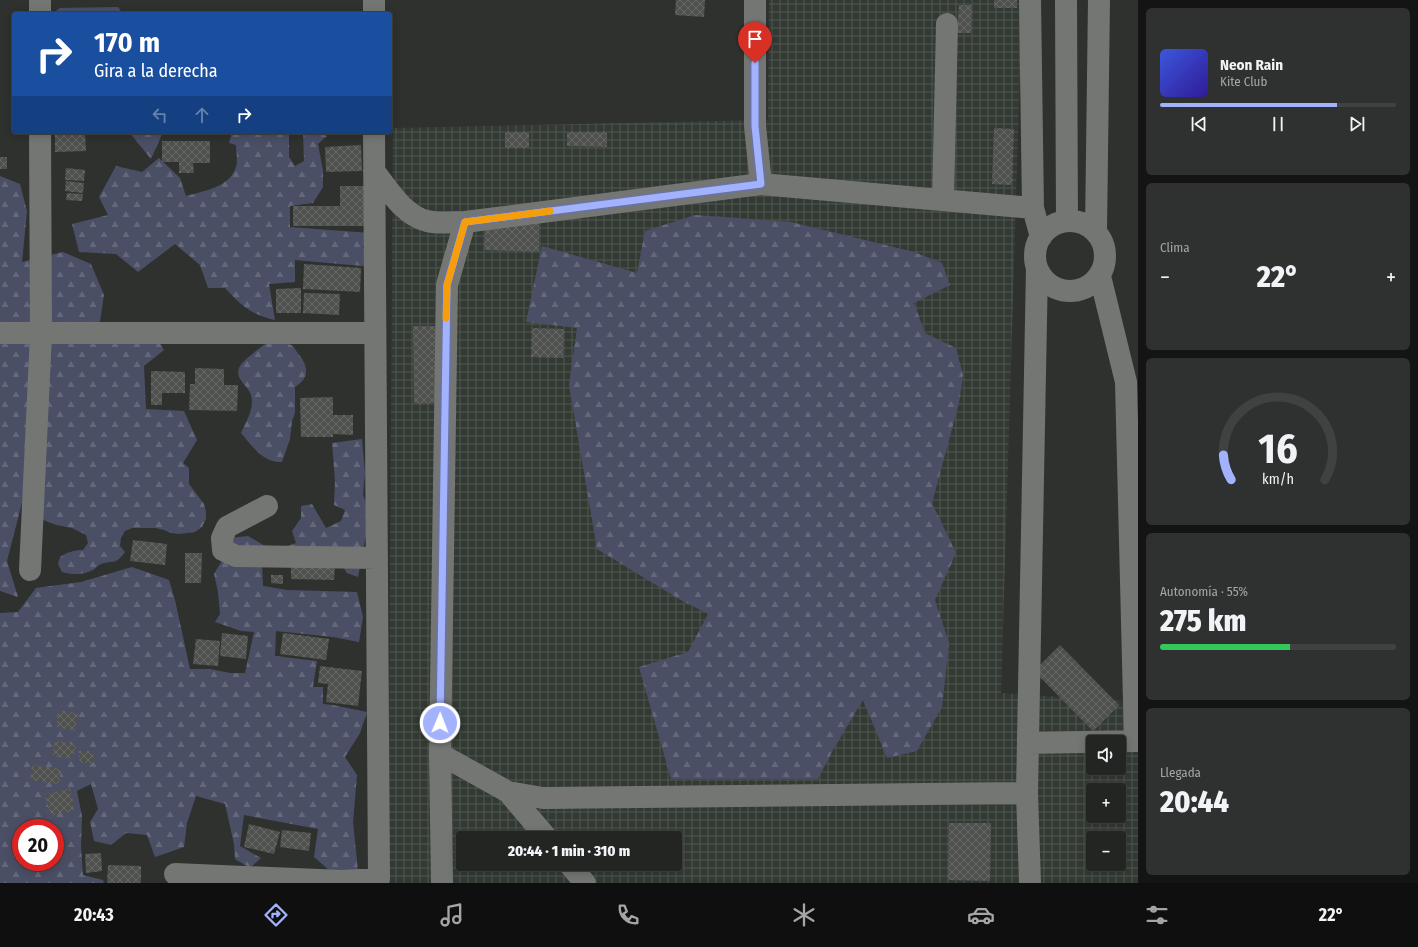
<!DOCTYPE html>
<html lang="es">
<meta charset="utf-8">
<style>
:root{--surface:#232523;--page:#2f3130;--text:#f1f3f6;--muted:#a3a5a6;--line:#404241;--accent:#a3b2fd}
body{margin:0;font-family:"Fira Sans Condensed",sans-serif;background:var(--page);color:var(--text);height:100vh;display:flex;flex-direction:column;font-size:15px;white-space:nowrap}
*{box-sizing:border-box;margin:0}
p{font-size:13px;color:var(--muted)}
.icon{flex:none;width:22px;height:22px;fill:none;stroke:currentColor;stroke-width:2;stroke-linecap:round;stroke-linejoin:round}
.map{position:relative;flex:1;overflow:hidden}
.sheet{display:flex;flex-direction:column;gap:8px;padding:8px;background:#131413;width:280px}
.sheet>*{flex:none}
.top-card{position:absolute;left:12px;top:12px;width:380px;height:122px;border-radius:4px;box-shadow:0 2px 10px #0003,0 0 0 1px var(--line);background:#1a4fa0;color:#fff;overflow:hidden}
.tools{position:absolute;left:1086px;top:735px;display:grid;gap:8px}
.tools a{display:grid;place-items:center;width:40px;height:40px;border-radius:4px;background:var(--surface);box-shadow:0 2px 10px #0003,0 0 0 1px var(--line);font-size:20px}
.speed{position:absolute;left:12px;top:819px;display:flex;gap:8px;font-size:20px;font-weight:700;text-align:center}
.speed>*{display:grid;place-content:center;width:52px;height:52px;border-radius:50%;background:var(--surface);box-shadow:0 2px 10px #0003,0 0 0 1px var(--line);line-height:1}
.speed .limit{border:6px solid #d22;background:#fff;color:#111}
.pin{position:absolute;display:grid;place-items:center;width:34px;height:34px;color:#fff;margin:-41px -17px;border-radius:50% 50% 50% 0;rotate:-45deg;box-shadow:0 0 4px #0007}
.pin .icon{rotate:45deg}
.me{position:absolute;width:44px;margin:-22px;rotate:1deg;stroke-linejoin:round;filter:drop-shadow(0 0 3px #0008)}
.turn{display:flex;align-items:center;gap:14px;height:84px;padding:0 16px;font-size:18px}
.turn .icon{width:52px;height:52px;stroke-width:2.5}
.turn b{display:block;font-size:28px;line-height:34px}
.lanes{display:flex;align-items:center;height:38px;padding:0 16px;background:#0003;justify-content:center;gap:20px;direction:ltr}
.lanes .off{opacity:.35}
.big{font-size:30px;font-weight:800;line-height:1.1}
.sheet .tile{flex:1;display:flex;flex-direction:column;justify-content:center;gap:6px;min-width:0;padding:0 14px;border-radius:6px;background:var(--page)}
.sheet .dial{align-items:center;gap:0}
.dial svg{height:104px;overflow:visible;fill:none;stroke:var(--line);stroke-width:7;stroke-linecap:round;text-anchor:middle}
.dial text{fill:var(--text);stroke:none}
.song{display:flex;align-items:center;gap:12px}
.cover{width:48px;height:48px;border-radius:6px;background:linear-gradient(135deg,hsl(230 70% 55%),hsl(250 70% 35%))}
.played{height:4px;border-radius:2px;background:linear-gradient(90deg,var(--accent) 75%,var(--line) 75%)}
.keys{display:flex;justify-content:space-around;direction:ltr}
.heat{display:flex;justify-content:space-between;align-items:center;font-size:22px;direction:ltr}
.charge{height:6px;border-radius:3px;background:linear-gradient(90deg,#34c759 55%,var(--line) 0)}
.trip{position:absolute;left:456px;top:831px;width:226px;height:40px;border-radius:4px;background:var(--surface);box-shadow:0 2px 10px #0003,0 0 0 1px var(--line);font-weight:800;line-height:40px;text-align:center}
.dock{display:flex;height:64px;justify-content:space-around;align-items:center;background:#0e0f0e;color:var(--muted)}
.dock .icon{width:28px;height:28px}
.dock .active{color:var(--accent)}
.dock b{font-size:18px;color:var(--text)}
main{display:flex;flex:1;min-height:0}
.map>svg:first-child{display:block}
</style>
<main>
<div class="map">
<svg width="1138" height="883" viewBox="0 0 1138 883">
<defs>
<pattern id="industrial-grid" width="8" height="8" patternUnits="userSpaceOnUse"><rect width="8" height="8" fill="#333a33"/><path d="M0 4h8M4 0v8" fill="none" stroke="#505650"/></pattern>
<pattern id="forest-firs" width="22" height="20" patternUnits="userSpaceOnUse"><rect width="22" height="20" fill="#4b4f66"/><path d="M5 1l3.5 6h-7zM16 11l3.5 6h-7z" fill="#64687b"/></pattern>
<pattern id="building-cross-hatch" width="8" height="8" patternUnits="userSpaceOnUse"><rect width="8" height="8" fill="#4f514f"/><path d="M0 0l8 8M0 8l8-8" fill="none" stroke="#686968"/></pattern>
</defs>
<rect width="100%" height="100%" fill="#2f312f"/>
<path fill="url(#industrial-grid)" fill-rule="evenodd" d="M 769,0 L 1022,0 L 1001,693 L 1138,702 L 1138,883 L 388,883 L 393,128 L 768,120 ZM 1093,742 L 1119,742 L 1119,768 L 1093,768 ZM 1093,790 L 1119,790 L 1119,816 L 1093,816 ZM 463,838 L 675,838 L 675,864 L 463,864 ZM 1093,838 L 1119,838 L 1119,864 L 1093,864 Z"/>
<path fill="url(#forest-firs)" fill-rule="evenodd" d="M 118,7 L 123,14 L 52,14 L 60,8 Z
M 129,132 L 163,132 L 151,159 Z
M 232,132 L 289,132 L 289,157 L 295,166 L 304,161 L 303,132 L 315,132 L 327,136 L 318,144 L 323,171 L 323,187 L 313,203 L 290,206 L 290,227 L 370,233 L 363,247 L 374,267 L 295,260 L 295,282 L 269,284 L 275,320 C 250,314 242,306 225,288 L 208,288 L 200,265 L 175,244 L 138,272 L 116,254 L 79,252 L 72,224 L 108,215 L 99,197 L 116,166 L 142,172 L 159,158 L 180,178 L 186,196 C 204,191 230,187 236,167 C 238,161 236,151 236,145 L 229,143 Z
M 0,176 L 20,184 L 27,211 L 22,262 L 63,252 L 91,264 L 104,295 L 99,328 L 157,339 L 164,350 L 144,366 L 146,409 L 184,411 L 197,440 L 183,463 L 189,468 L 189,484 L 204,504 L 206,512 L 206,519 L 202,527 L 195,532 L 179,534 L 171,533 L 164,530 L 156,528 L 132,528 L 125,531 L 121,538 L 120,546 L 125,552 C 116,565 114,560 101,564 C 97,566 96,568 93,570 C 84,575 72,575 62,572 L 58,564 L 60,557 C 68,552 74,550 83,550 L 88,543 L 86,535 L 72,528 L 56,525 L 41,519 L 24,495 L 7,561 L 18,597 L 0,591 Z
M 695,215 L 791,222 L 914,252 L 942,263 L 950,285 L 914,303 L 925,333 L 956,348 L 963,375 L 959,403 L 932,503 L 956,553 L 935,600 L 949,643 L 942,707 L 917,751 L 887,758 L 863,700 L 833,750 L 818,779 L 671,779 L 639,667 L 688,652 L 708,614 L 679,599 L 597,549 L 569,385 L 577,328 L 526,322 L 542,246 L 637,273 L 645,231 Z
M 269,341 C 276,341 284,341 291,345 C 293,346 295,349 297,352 C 308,365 311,377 295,387 L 295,413 L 292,421 L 290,439 L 282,462 C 263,463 253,447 241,433 C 246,422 255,408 251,395 C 248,385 235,380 239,368 C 242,360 262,347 269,341 Z
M 362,439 L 365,473 L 363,495 L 370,514 L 358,577 L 347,573 L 335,555 L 262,565 L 263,586 L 287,590 L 357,592 L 363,617 L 359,642 L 333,637 L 276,631 L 275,656 L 317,661 L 313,687 L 323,687 L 323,704 L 333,705 L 367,712 L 360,733 L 345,757 L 357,775 L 353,822 L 358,871 L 330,871 L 314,857 L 318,829 L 244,815 L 240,846 L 261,858 L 250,868 L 235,859 L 234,844 L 225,804 L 196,796 L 187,823 L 184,847 L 155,857 L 147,835 L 126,833 L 111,845 L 94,841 L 90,822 L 98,809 L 91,784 L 77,791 L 82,816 L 81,847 L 83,875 L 103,880 L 104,883 L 0,883 L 0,613 L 18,612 L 36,588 L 81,582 L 132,567 L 169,580 L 175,600 L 190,669 L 210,669 L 230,673 L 245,673 L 254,632 L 241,631 L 215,622 L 220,614 L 218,592 L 214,574 L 223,559 L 230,538 L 248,536 L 265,546 L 283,548 L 296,543 L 292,531 L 301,518 L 301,506 L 312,504 L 326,528 L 341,521 L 345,510 L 334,505 L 335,481 L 332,443 ZM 21,828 L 55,828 L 55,862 L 21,862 Z"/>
<path fill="url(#building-cross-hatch)" d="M 676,0 L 705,0 L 704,17 L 675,15 Z
M 994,0 L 1017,0 L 1017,8 L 994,8 Z
M 959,5 L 972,5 L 971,33 L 957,33 Z
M 994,128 L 1014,129 L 1012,185 L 992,184 Z
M 55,132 L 85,132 L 86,151 L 55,152 Z
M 505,132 L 529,132 L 529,148 L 505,148 Z
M 567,132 L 607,132 L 607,147 L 567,146 Z
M 162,141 L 210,141 L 210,163 L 193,163 L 194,173 L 179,173 L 179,162 L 162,162 Z
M 361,145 L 362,171 L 326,172 L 325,147 Z
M 0,157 L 7,157 L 7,169 L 0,169 Z
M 66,168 L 85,170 L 84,181 L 65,180 Z
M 66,181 L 84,183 L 83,193 L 65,191 Z
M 340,186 L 368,186 L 368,226 L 293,226 L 293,206 L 340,206 Z
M 67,193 L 83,194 L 82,201 L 66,200 Z
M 485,222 L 539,223 L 539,252 L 484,250 Z
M 304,264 L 361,268 L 360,292 L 303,289 Z
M 301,288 L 301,313 L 276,313 L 276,289 Z
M 304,293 L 340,294 L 339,315 L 303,313 Z
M 413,326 L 438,326 L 439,403 L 414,404 Z
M 532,328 L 564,329 L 563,358 L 531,357 Z
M 195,368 L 224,369 L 224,385 L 238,385 L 237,411 L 189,410 L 190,384 L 195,384 Z
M 151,371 L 185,372 L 185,393 L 162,393 L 162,405 L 151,405 Z
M 333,397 L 333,415 L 353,415 L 353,435 L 333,434 L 333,437 L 301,437 L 300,398 Z
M 133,540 L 167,544 L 165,565 L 130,561 Z
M 185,553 L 202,553 L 201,583 L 185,583 Z
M 291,566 L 335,566 L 334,580 L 291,579 Z
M 271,575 L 283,575 L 283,584 L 271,583 Z
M 222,633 L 248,636 L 246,659 L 220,656 Z
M 283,633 L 329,639 L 326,660 L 280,654 Z
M 196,639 L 220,641 L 218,666 L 193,664 Z
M 1060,645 L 1119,705 L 1093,731 L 1034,671 Z
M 320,666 L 362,671 L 358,706 L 326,702 L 328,684 L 318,683 Z
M 59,710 L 78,714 L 75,731 L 56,727 Z
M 55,740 L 76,745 L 73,759 L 52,755 Z
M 79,751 L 93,751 L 94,763 L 80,763 Z
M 32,765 L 61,769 L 59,784 L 30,780 Z
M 70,788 L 75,810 L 51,816 L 45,795 Z
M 949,823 L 991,823 L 990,881 L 948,880 Z
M 249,824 L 280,832 L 274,854 L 244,847 Z
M 282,830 L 311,833 L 309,851 L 280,847 Z
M 101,853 L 102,871 L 86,873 L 85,854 Z
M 108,865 L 141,866 L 141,883 L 107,883 Z"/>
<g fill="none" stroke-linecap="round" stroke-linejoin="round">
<path stroke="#747674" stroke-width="22" d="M 40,0 L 40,14
M 374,0 L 374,14
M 755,0 L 755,126 L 761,184
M 1030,0 L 1033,208 L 1041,237
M 1066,0 L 1067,221
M 374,171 C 388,189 404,216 427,221 C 439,224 453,222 465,222 L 761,184 L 1033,208
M 943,200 L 947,24
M1035 256a35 35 0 1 1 70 0a35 35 0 1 1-70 0Z
M 1096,231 L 1099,0
M 1100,276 L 1126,382 L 1135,741
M 0,333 L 375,333
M 267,506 L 227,527 L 222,538 L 223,550 L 236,556 L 377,558
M 30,570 L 41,333 L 40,132
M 1028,743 L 1138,741
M 440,754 L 508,792 L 543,798 L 1027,793
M 508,792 L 547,838
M 569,864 L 585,883
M 175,874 L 342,881 L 379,879 L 374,132
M 442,883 L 440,754 L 447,285 L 465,222
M 1030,883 L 1027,793 L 1037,268"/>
</g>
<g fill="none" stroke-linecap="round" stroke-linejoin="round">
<g stroke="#6a74a4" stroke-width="10">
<path id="route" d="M 440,723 L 447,285 L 465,222 L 761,184 L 755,126 L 755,63"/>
</g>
<use href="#route" stroke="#a3b2fd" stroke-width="7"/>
<path stroke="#f59e0b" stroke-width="7" d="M 446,318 L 447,285 L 465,222 L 550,211"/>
</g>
</svg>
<div class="tools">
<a><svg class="icon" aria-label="sound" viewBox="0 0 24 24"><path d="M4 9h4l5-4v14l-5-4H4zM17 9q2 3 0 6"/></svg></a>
<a>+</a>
<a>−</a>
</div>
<div class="speed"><div class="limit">20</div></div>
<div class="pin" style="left:755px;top:63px;background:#d93025"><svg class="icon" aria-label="arrive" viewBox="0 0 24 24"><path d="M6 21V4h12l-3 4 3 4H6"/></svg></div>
<svg class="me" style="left:440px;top:723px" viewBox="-20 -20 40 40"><circle r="17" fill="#a3b2fd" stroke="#fff" stroke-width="3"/><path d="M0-11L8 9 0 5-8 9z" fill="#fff"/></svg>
<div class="trip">20:44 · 1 min · 310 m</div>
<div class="top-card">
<div class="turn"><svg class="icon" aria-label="right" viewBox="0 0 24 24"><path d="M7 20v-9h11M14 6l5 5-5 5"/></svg><div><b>170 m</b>Gira a la derecha</div></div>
<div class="lanes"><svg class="icon off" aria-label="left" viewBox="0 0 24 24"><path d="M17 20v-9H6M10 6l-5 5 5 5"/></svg><svg class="icon off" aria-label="ahead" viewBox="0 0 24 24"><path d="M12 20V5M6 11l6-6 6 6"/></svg><svg class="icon" aria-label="right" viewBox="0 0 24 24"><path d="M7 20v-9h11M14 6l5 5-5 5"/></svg></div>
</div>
</div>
<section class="sheet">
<div class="tile">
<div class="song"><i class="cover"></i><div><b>Neon Rain</b><p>Kite Club</p></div></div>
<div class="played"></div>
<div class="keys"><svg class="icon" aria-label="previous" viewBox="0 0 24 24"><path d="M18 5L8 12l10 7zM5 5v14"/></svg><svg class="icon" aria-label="pause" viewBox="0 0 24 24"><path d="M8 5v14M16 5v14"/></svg><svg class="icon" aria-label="next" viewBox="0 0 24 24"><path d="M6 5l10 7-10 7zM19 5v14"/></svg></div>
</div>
<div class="tile"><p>Clima</p>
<div class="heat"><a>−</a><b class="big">22°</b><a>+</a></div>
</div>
<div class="tile dial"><svg viewBox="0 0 100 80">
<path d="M14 69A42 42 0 1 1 86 69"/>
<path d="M14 69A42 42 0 0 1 8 50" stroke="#a3b2fd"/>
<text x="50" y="56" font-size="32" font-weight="700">16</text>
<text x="50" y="72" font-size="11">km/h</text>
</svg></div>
<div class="tile"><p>Autonomía · 55%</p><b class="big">275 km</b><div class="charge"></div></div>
<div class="tile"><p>Llegada</p><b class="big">20:44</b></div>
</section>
</main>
<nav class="dock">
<b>20:43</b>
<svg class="icon active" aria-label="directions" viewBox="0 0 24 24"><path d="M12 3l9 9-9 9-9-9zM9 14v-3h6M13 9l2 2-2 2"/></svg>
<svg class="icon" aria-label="music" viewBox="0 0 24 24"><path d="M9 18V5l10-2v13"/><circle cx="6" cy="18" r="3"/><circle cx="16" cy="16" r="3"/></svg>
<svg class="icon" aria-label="phone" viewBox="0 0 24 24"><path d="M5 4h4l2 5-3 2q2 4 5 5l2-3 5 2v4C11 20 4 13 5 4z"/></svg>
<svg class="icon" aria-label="climate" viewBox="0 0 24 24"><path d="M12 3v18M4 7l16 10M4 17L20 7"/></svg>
<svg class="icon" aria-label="car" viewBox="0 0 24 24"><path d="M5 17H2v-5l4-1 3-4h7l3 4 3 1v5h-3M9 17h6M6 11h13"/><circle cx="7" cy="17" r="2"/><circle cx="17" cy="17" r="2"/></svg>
<svg class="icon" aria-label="filters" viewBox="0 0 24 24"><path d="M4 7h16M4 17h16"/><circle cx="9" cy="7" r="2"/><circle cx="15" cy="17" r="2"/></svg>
<b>22°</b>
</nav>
